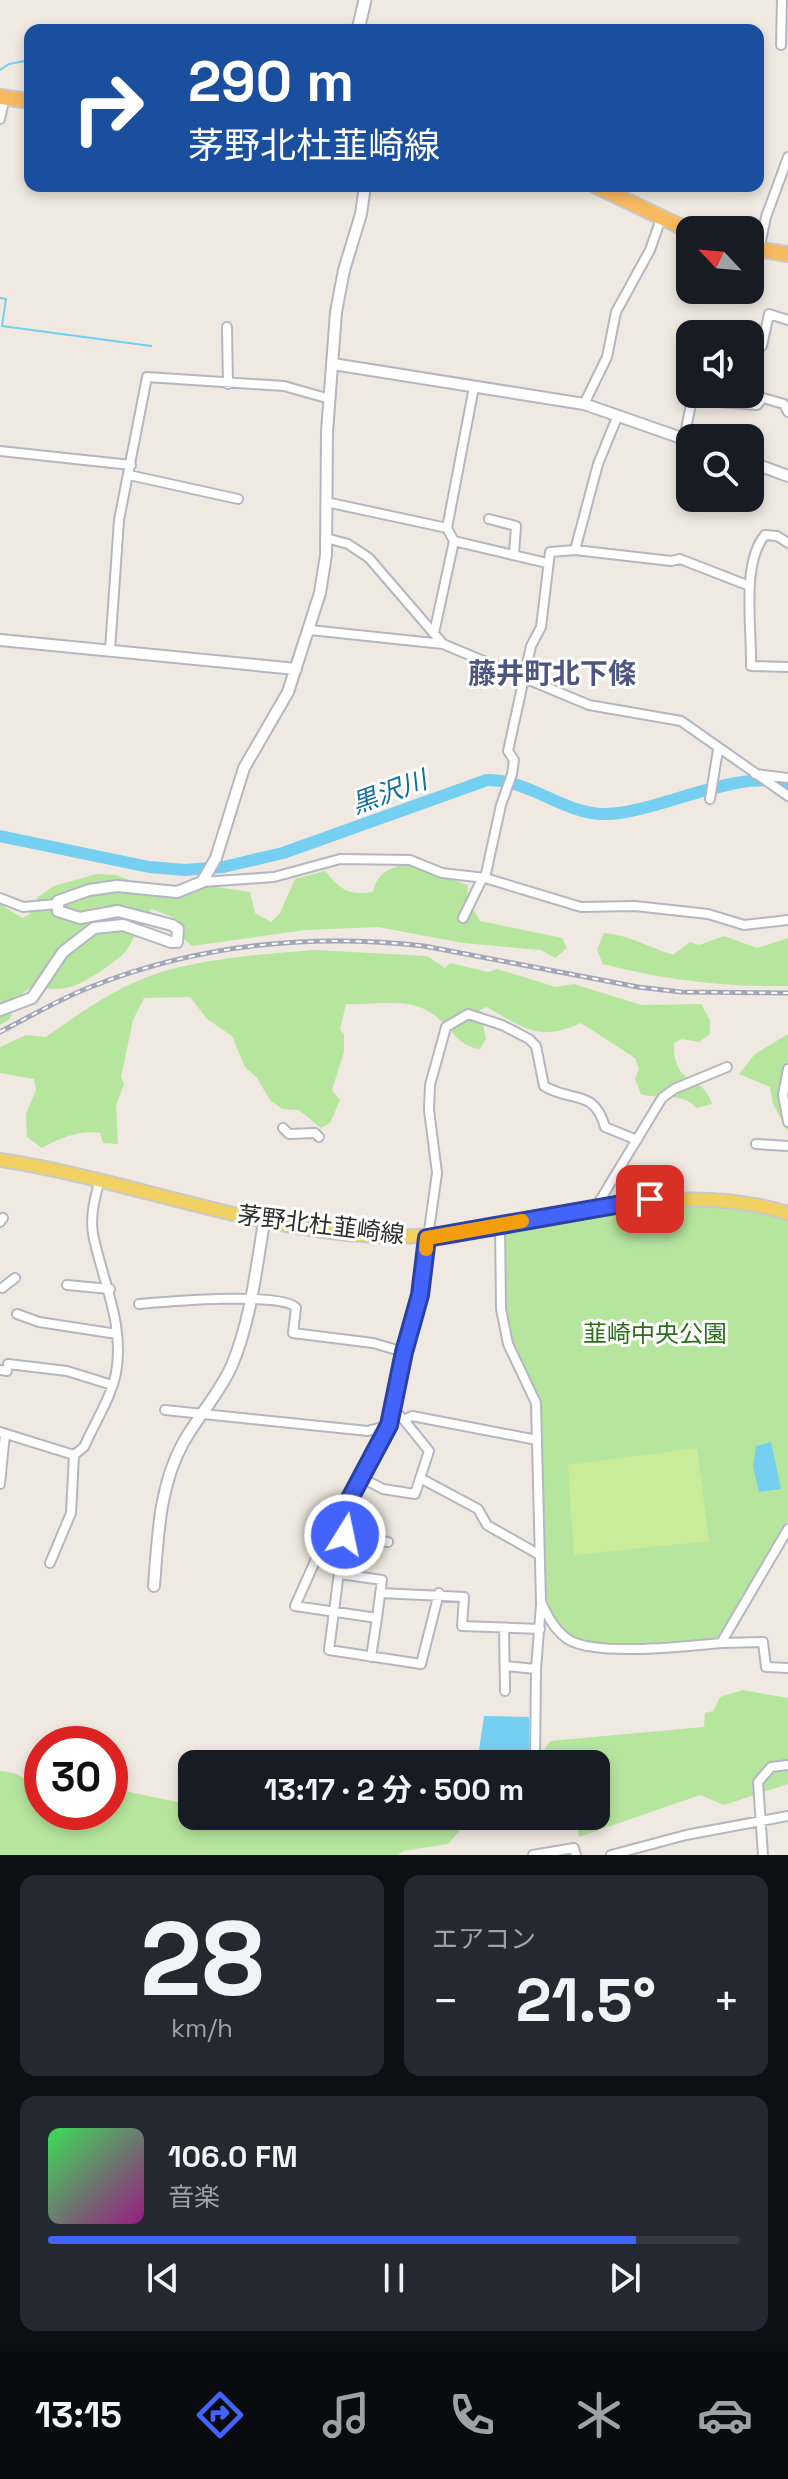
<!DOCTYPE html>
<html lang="ja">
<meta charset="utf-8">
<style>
:root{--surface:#171b24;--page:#242831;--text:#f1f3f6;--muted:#9ea1a6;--line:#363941;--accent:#4264fb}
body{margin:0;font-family:"Space Grotesk","Noto Sans JP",sans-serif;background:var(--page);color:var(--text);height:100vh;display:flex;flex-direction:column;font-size:30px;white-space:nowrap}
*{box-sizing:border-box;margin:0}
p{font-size:26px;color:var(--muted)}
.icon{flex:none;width:44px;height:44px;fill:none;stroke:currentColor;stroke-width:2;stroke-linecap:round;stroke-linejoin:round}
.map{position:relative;height:1855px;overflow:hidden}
.sheet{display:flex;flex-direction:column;gap:20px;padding:20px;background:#0d0f14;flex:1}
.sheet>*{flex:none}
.hud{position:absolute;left:24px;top:24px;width:740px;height:168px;border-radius:16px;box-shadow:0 4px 12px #0003;background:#1a4fa0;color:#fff;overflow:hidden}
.needle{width:52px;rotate:296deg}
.fabs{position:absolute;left:676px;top:216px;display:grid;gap:16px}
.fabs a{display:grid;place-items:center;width:88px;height:88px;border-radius:16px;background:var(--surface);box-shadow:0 4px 12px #0003;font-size:40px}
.speed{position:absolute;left:24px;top:1726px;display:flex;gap:16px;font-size:40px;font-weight:700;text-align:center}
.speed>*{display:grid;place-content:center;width:104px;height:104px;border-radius:50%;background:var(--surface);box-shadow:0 4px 12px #0003;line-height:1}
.speed .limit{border:12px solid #d22;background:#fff;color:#111}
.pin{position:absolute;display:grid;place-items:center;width:68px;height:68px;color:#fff;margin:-34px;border-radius:16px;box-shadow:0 4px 12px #0006}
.me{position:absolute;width:88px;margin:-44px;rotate:10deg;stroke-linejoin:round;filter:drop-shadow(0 0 6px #0008)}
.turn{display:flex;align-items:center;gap:28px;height:168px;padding:0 32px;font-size:36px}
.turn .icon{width:104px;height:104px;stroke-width:2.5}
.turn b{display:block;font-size:56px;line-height:68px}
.big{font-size:60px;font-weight:700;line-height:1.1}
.sheet .widget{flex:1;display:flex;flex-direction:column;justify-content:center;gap:12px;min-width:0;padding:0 28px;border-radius:16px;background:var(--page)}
.sheet .dial{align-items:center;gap:0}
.dial b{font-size:104px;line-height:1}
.song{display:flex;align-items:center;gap:24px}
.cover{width:96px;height:96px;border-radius:12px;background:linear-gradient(135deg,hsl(130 70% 55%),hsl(310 70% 35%))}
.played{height:8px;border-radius:4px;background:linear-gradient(90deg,var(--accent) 85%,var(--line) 85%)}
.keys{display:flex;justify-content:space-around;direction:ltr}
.heat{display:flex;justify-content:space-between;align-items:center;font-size:44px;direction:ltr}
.sheet .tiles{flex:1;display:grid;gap:20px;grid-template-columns:1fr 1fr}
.widget:last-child{grid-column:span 2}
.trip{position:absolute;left:178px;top:1750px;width:432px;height:80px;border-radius:16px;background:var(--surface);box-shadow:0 4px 12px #0003;font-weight:700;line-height:80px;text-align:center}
.tab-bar{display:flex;height:128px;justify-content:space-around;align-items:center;background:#090b0e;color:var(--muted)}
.tab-bar .icon{width:56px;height:56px}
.tab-bar .on{color:var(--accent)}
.tab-bar b{font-size:36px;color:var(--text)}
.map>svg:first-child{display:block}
</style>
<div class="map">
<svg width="788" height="1855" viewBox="0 0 788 1855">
<rect width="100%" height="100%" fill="#efe9e1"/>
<path fill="#b6e59e" d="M 406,864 L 468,885 L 467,898 L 480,921 L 562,938 L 567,948 L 555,958 L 541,950 L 463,943 L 378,927 L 305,930 L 192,946 L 182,937 L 175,918 L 152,909 C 138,923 131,949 121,956 C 107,967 90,980 73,986 C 40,997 26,969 10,1019 L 0,1025 L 0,904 L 22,918 L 29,915 L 38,897 L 54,886 L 97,874 L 116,875 L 140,884 L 184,887 L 191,883 L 250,892 L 255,913 L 271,922 L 280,913 L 295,879 L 325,871 C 341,890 348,896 373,892 C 377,874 388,868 406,864 Z
M 604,933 C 627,934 650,948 673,955 L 690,942 L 699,945 L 724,936 L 757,948 L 788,938 L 788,986 C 722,987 666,980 603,964 L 597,950 Z
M 315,950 L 427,956 L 445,968 L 450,963 L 488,972 L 497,969 L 556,987 L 574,984 L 641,1005 L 701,1004 L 710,1020 L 710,1034 L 699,1042 L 682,1039 L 674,1043 C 673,1089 703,1072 712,1104 L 696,1108 C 683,1091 659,1100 641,1094 L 635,1079 L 639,1069 L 635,1058 L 581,1023 C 538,1042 525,1029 487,1007 L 480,1010 L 486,1039 L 480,1049 C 457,1047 450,1025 431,1013 C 405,996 374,1006 346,1004 L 340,1030 L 344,1034 L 344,1052 L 332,1090 L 340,1100 L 330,1123 L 321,1128 L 299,1110 L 282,1109 L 270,1100 L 257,1078 L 245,1067 L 232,1036 L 207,1019 L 190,997 L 144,998 L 133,1020 L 121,1077 L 124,1084 L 116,1106 L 118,1144 L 103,1143 L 100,1133 C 80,1130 60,1138 42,1148 L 27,1137 L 26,1114 L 36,1090 L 34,1079 L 0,1073 L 0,1047 L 26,1035 L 46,1037 C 76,1016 106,994 140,980 C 188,959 263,954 315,950 Z
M 788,1034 L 788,1132 L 773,1104 L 770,1087 L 739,1074 L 755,1054 Z
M 707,1201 L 788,1220 L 788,1521 L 720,1639 C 693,1640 666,1642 639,1643 C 590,1646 558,1647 545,1591 L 540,1410 C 537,1384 519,1366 512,1341 C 500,1304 504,1265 503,1227 L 647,1202 Z
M 743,1690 L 788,1698 L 788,1784 L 724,1805 L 700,1795 L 579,1837 L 575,1816 L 596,1816 L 596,1764 L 534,1764 L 550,1741 L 704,1727 L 705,1713 L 713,1711 L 720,1697 Z
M 0,1771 L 14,1773 L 42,1787 L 42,1812 L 110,1812 L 110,1788 L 192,1805 L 192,1816 L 481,1816 L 468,1821 L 448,1844 L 403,1851 L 398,1855 L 0,1855 Z"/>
<path fill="#c9ec9a" d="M 697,1448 L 709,1541 L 574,1555 L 568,1465 Z"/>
<path fill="#75cff0" d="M 771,1442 L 781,1489 L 759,1492 L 753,1467 L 756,1446 Z
M 484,1716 L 529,1717 L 529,1751 L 479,1750 Z"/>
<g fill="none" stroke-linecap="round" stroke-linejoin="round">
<path stroke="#75cff0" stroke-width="2" d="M 0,70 L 9,64 L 30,60
M 0,298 L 6,299 L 2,326 L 151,346"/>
<path stroke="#75cff0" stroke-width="12" d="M 0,836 L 149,867 L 185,870 L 223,867 L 283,853 L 487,780 C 530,779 564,815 606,814 C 657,813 740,767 788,784"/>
<g stroke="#b4b7c1" stroke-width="12">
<path id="minor" d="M 781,45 L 782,0
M 0,119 L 5,97
M 759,250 L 766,217 L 788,157
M 227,327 L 228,384
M 762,346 L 769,314 L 788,320
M 474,387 L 447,528 L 454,541 L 547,563
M 692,400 L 757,405 L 763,398 L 784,404 L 788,412
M 584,404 L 607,357 L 616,312 L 650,250 L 662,216
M 684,439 L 693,394
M 0,451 L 131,465
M 129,475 L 238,499
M 326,502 L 447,528
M 489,519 L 516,526 L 514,554
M 326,538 L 348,544 L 369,558 L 443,644 L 589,705 L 681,721 L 788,796
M 788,543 L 777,536 L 765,535 C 741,563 752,629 751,666 L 788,667
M 575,550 L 598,464 L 618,415
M 310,630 L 443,644
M 434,633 L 454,541
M 110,650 L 119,520 L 147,377 L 284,386 L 330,399
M 755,774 L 788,778
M 710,799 L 718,750
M 485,878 L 501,805 L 512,774 L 514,760 L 508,751 L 531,646 L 541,627 L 550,552 L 575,550 L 671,561 L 680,559 L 747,585
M 202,882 L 274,877 L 340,859 L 410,860 L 442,873 L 485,878 L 581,907 L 635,906 L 708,914 L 744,925 L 788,920
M 0,898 L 23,907 L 57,904
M 463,918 L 483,877
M 788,1069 L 783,1095 L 788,1122
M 283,1128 L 289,1134 L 315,1133 L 319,1137
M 756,1144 L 788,1146
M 600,1207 L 599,1202 L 662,1098 L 674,1089 L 727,1067
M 0,1222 L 3,1218
M 500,1225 L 501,1309 L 508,1344 L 536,1403 L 541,1602 C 548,1617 556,1633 571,1641 C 601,1656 686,1646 721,1643 L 788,1529
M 67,1285 L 110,1289
M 2,1288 L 15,1278
M 139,1304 C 162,1302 286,1291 296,1308 L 293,1333 L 373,1343 L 404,1352
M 17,1314 L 39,1322 L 117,1334
M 8,1364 L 67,1371 L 112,1385
M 0,1370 L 7,1371
M 393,1409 L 404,1420 L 412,1416 L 537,1440
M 165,1410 L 368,1431 L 389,1425
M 0,1432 L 74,1455
M 362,1478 L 383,1489 L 415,1494 L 429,1451 L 404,1420
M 420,1478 L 478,1509 L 487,1525 L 538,1554
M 0,1484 L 5,1434
M 345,1535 L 388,1542
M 50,1563 L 71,1513 L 74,1455 L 84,1447 C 94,1424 111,1398 116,1373 C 125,1324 102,1280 93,1234 C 90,1215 95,1197 100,1179
M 340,1574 L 382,1580 L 377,1618 L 295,1606 L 329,1530 L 347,1504
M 380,1593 L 464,1597 L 462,1626 L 540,1629
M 439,1593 L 421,1664 L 329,1650 L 348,1502 L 389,1425 L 404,1352 L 420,1295 L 437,1173 L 429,1110 L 430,1085 L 446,1027 L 468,1014 L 502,1025 L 529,1039 L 536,1046 L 544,1086 C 572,1103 594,1088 605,1127 L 637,1140
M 504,1628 L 505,1691
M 721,1643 L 763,1642 L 766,1667 L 788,1668
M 371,1657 L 377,1618
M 505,1666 L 536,1669
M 535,1760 L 536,1669 L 541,1605
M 533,1855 L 574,1848 L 576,1855
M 611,1855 L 686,1835 L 788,1816
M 763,1855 L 758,1782 L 771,1767 L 788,1765"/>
</g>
<g stroke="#b4b7c1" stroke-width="14">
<path id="tertiary" d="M 333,364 L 584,404 L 690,441
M 750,462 L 788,476
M 0,640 L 296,669
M 0,1010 L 32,998 L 63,952 L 94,928 L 123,925 L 171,942 L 177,942 L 178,929 L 172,925 L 118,911 L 80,918 L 58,911 L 58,901 L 89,890 L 117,886 L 177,892 L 202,882 L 216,858 L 244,768 L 288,692 L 320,593 L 326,555 L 327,432 L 336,312 L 344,270 L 361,214 L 365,186
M 154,1586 C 158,1536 159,1487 183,1443 C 198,1416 220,1393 232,1365 C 251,1320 256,1269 264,1222"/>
</g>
<g stroke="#b4b7c1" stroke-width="15">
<path id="secondary" d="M 358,30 L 365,0"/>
</g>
<g stroke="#c9c9c9" stroke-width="16">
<path id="primary" d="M 0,1160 C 126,1179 246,1229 374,1236 C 514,1244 648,1170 788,1213"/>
</g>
<g stroke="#c9c9c9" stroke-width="18">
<path id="trunk" d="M 0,97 L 30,101
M 596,186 L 690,231
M 750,248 L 788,254"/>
</g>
<use href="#minor" stroke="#fff" stroke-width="8"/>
<use href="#tertiary" stroke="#fff" stroke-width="10"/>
<use href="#secondary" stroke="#fff" stroke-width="11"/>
<use href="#primary" stroke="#f2d163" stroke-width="12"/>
<use href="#trunk" stroke="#f8ba60" stroke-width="14"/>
<g stroke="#a3a6b8" stroke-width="5">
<path id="rail" d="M 0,1032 C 29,1017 58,1000 88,988 C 195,945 310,933 424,946 L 638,987 L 681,992 L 788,993"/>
</g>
<use href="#rail" stroke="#fff" stroke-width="2" stroke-dasharray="6" stroke-linecap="butt"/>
</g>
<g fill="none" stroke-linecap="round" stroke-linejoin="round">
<g stroke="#2b41a3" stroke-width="20">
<path id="route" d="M 345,1535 L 348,1502 L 389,1425 L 404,1352 L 420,1295 L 427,1238 L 650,1199"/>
</g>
<use href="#route" stroke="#4264fb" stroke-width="14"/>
<path stroke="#f59e0b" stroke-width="14" d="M 426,1249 L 427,1238 L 522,1221"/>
</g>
<g text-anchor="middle" stroke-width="6" stroke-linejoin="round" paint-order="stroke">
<g font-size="24" fill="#2e2e2e" stroke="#fff">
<text transform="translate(321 1225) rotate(7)" y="8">茅野北杜韮崎線</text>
</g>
<g font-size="24" fill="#2c6e1b" stroke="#fff">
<text x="655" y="1342">韮崎中央公園</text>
</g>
<g font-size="26" font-style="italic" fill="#0d6fa3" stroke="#fff">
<text transform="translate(389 792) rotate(-20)" y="9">黒沢川</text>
</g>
<g font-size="28" font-weight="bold" fill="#4d5680" stroke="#fff">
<text x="552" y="683">藤井町北下條</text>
</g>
</g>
</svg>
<div class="fabs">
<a><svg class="needle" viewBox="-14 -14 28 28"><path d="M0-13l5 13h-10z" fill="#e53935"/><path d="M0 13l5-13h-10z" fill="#9ea1a6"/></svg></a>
<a><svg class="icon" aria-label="sound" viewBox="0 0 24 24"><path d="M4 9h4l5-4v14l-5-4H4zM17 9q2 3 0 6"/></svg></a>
<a><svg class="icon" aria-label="search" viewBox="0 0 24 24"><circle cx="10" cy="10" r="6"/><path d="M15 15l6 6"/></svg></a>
</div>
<div class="speed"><div class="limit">30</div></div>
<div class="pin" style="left:650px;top:1199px;background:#d93025"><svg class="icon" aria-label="arrive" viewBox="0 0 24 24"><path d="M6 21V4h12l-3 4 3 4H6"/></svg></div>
<svg class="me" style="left:345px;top:1535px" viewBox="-20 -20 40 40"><circle r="17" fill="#4264fb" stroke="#fff" stroke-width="3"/><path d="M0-11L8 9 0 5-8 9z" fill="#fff"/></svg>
<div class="trip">13:17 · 2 分 · 500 m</div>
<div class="hud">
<div class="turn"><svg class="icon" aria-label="right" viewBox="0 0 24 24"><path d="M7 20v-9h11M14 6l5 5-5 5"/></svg><div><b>290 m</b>茅野北杜韮崎線</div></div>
</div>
</div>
<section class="sheet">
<div class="tiles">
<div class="widget dial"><b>28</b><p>km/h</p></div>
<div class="widget"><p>エアコン</p>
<div class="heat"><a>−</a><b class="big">21.5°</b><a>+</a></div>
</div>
<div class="widget">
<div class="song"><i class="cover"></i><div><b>106.0 FM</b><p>音楽</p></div></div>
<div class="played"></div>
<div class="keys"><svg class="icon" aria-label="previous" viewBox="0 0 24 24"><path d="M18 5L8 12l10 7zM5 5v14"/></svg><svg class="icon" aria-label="pause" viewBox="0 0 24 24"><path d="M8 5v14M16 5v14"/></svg><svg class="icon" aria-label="next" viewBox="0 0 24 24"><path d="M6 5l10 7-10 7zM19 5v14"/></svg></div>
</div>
</div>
</section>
<nav class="tab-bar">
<b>13:15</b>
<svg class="icon on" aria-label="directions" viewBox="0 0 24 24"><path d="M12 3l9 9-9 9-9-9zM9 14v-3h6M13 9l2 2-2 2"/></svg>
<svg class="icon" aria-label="music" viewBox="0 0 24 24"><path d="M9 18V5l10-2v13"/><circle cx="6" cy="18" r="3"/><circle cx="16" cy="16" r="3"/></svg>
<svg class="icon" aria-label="phone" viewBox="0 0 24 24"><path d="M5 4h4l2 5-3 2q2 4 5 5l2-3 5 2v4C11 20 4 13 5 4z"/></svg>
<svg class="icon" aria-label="climate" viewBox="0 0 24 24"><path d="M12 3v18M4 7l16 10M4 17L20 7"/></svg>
<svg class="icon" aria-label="car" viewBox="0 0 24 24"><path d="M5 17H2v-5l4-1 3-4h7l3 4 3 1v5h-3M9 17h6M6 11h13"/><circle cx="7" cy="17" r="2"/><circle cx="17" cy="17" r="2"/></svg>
</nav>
